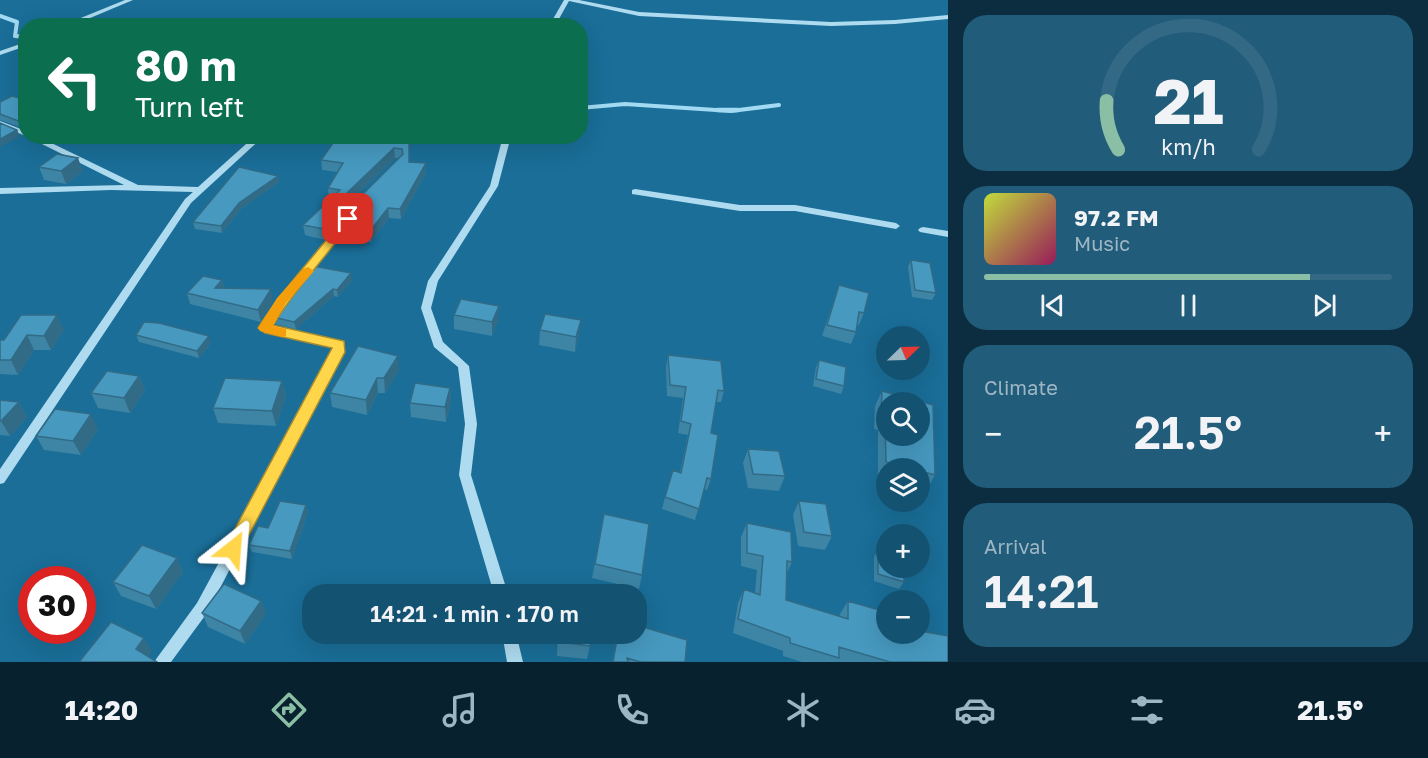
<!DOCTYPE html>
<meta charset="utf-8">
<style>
:root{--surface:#145272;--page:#215c7a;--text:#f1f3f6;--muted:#9db6c4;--line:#336984;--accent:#8abfa5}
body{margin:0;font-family:"Golos Text",sans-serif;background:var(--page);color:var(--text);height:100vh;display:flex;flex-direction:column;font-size:22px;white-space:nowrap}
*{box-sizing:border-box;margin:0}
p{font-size:20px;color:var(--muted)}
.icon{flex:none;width:33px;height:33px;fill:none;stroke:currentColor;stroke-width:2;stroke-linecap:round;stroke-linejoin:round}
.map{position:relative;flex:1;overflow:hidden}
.sheet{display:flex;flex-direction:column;gap:15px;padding:15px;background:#0b2d3f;width:480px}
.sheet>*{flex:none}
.top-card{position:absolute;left:18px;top:18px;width:570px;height:126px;border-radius:24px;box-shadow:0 6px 24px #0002;background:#0b6e4f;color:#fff;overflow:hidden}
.needle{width:39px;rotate:67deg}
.buttons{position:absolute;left:876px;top:326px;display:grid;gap:12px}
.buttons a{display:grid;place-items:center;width:54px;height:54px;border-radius:50%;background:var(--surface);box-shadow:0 6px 24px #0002;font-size:30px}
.speed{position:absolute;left:18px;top:566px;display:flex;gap:12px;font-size:30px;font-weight:700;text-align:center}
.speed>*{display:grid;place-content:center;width:78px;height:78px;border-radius:50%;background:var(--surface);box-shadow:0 6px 24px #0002;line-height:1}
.speed .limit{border:9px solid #d22;background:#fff;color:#111}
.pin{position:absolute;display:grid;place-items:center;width:51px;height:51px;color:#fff;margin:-26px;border-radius:12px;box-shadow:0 3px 9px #0006}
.me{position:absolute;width:66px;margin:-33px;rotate:28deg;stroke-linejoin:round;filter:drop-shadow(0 0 4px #0008)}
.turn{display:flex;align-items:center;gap:21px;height:126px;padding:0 18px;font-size:27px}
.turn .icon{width:78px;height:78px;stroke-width:2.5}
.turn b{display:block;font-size:42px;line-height:51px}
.big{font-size:45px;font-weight:600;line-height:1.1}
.sheet .widget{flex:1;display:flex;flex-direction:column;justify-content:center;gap:9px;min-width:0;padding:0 21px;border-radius:24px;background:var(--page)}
.sheet .dial{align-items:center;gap:0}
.dial svg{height:156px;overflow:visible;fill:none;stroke:var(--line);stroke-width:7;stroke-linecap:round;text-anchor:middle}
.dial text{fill:var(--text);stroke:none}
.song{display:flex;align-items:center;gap:18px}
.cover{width:72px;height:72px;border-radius:9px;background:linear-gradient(135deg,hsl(70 70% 55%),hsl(330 70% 35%))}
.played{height:6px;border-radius:3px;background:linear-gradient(90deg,var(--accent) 80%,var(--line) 80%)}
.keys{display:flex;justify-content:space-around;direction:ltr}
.heat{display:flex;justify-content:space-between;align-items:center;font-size:33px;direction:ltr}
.trip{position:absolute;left:302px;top:584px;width:345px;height:60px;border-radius:24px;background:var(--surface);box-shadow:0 6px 24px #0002;font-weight:600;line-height:60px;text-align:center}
.menu{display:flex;height:96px;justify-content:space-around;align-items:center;background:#08212e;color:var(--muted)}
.menu .icon{width:42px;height:42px}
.menu .active{color:var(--accent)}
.menu b{font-size:27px;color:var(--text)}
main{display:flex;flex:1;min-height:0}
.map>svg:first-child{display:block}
</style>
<main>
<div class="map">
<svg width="948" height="662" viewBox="0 0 948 662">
<rect width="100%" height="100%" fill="#1a6e98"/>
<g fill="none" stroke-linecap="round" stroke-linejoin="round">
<path stroke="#a1daf2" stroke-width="4" d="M 0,16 L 17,22 L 15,36 L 26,37
M 580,108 L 625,104 L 731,111 L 779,105"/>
<path stroke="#a1daf2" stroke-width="4.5" d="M 717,110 L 738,110"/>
<path fill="#aedbf0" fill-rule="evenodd" d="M 125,0 L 133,0 L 71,26 L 61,26 Z
M 564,0 L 579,0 L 639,12 L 831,22 L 895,20 L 948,15 L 948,19 L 895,24 L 831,26 L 639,16 L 569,1 L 555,26 L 549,26 Z
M 26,42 L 26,46 L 0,55 L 0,51 Z
M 0,121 L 26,131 L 26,136 L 0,126 Z
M 26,136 L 37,136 L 138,185 L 198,187 L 255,136 L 264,136 L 191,203 L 4,483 L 0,484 L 0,469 L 185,199 L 193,192 L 111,190 L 0,194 L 0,188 L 124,185 Z
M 503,136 L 511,136 L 498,186 L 438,281 L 431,308 L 443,342 L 469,366 L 477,424 L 471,475 L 508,594 L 494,594 L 459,475 L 465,424 L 458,367 L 434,347 L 421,308 L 428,281 L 490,186 Z
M 635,189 L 740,205 L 795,205 L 896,223 L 900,226 L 896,229 L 795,211 L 740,211 L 632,194 L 632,190 Z
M 348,215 L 352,218 C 328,256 296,288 272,326 L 343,342 L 344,345 L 343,352 L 207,613 L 171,662 L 154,662 L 197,603 L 333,352 L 333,347 L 265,331 L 260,328 C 285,288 318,255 345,216 Z
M 923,227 L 948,231 L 948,237 L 920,232 L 918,230 L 920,228 Z
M 502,633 L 516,633 L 523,662 L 507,662 Z"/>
</g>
<path fill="#3d84a5" d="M 26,100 L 26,129 L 0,120 L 0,102 Z
M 409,136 L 410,162 L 426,173 L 401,219 L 389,218 L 371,242 L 343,236 L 341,225 L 398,158 L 395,158 L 349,202 L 325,240 L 305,235 L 303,225 L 330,199 L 329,198 L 328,188 L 337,172 L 322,170 L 321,160 Z
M 39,167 L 83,171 L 66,184 L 44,180 Z
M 278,176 L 279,182 L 241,209 L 222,233 L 195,229 L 193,222 Z
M 911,260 L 936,293 L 932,300 L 912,297 L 908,267 Z
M 222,280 L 224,288 L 273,301 L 261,322 L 190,304 L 187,293 Z
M 352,280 L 338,297 L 334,296 L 296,329 L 275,324 L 273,317 Z
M 839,285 L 864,313 L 859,325 L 857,324 L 856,332 L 851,344 L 822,336 Z
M 21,315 L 64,330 L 51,350 L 34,350 L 18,375 L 0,374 L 0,340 L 4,340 Z
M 454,315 L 498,320 L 492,336 L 454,329 Z
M 540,330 L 579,334 L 575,352 L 539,345 Z
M 136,335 L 211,343 L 199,358 L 139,342 Z
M 668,355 L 724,391 L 721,402 L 716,402 L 711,433 L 711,479 L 707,490 L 704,489 L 695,520 L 662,509 L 665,497 L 680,472 L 688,435 L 678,433 L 683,398 L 667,396 L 666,367 Z
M 819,360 L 844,386 L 841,394 L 813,386 L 816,367 Z
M 900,369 L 917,369 L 915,373 Z
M 399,370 L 385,393 L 378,393 L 367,415 L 332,407 L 330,393 Z
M 139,376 L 145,390 L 130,413 L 98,408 L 91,393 Z
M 282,381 L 286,396 L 276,426 L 218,423 L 213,408 Z
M 450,388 L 451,402 L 446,422 L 411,417 L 410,403 Z
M 882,391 L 935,475 L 927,489 L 920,488 L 920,468 L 886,468 L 886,479 L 878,477 L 878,430 L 874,429 L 875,406 Z
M 0,400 L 19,402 L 27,417 L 10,436 L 0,435 Z
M 98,429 L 81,455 L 44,450 L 36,436 Z
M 748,449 L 785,476 L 779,491 L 748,488 L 743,463 Z
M 799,501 L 832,536 L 825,550 L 798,546 L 793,515 Z
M 306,505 L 308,512 L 292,559 L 252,552 L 249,545 L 268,528 Z
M 604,514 L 642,575 L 639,589 L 592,578 Z
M 747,523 L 792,562 L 787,573 L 786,600 L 840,617 L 840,614 L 848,601 L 886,633 L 948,662 L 802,662 L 783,656 L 783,651 L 733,633 L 738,603 L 744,589 L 755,593 L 757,570 L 741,566 L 741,537 Z
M 878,550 L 904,582 L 899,589 L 874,581 L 874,557 Z
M 177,558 L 183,572 L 156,609 L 121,596 L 113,582 Z
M 261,601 L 266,614 L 245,644 L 208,627 L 202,613 Z
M 558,633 L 590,633 L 590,646 L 587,659 L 557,656 Z
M 618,633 L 636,633 L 685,662 L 612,662 Z"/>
<path fill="#326b86" d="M 17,130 L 20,136 L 0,147 L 0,139 Z
M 394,148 L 395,158 L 349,202 L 325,240 L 324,229 L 348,192 Z
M 78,158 L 83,171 L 66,184 L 61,171 Z
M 426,163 L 426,173 L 401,219 L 400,209 Z
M 278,176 L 279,182 L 241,209 L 222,233 L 221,226 L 239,203 Z
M 388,208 L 389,218 L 371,242 L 370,231 Z
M 351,273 L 352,280 L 338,297 L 337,290 Z
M 222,280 L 225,292 L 215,288 Z
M 271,289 L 273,301 L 261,322 L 258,310 Z
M 333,289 L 334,296 L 296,329 L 294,322 Z
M 499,306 L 498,320 L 492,336 L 492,322 Z
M 57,315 L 64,330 L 51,350 L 44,336 Z
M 581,320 L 579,334 L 575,352 L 576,337 Z
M 27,335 L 34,350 L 18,375 L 11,360 Z
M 209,336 L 211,343 L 199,358 L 197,351 Z
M 398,356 L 399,370 L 385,393 L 384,378 Z
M 139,376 L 145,390 L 130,413 L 124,398 Z
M 377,378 L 378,393 L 367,415 L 366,400 Z
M 282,381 L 286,396 L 276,426 L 272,411 Z
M 450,388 L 451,402 L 446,422 L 445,407 Z
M 19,402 L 27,417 L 10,436 L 1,421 Z
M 91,414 L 98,429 L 81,455 L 73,441 Z
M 306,505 L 308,512 L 292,559 L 290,551 Z
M 177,558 L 183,572 L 156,609 L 149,596 Z
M 261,601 L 266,614 L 245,644 L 240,631 Z
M 144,638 L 152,651 L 144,662 L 136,649 Z"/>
<path fill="#4799c0" stroke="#326b86" stroke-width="1.5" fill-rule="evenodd" d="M 12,96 L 26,100 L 26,124 L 0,114 L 0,102 Z
M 0,123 L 17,130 L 0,139 Z
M 338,136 L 409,136 L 409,162 L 426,163 L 400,209 L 388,208 L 370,231 L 341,225 L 359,198 L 403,154 L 402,149 L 394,148 L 348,192 L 324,229 L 303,225 L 340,190 L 328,188 L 343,163 L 321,160 Z
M 57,154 L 78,158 L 61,171 L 39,167 Z
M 239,167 L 278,176 L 239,203 L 221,226 L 193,222 Z
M 911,260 L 930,263 L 936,293 L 915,290 Z
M 313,266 L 351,273 L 337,290 L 333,289 L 294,322 L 273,317 L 285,297 Z
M 203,276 L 222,280 L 215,288 L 271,289 L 258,310 L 187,293 Z
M 839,285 L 869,293 L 864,313 L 859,312 L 856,332 L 827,325 Z
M 461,299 L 499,306 L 492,322 L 454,315 Z
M 545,314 L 581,320 L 576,337 L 540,330 Z
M 21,315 L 57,315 L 44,336 L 27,335 L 11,360 L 0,360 L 0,340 L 4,340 Z
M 144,322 L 159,323 L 209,336 L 197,351 L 136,335 Z
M 895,331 L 915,336 L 895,336 Z
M 920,337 L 921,337 L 923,358 L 920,357 Z
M 358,346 L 398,356 L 384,378 L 377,378 L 366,400 L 330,393 Z
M 668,355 L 721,361 L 724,391 L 718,390 L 711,433 L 718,435 L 711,479 L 707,478 L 699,509 L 665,497 L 673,470 L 681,473 L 691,424 L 681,421 L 686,387 L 670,385 Z
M 819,360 L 846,367 L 844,386 L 816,379 Z
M 107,371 L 139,376 L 124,398 L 91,393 Z
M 225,378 L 282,381 L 272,411 L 213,408 Z
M 415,383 L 450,388 L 445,407 L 410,403 Z
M 882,391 L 933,405 L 935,475 L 920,471 L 920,468 L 908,468 L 886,462 L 885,415 L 881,414 ZM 886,402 L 920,402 L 920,435 L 886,435 Z
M 0,400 L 19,402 L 1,421 L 0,421 Z
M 55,409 L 91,414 L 73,441 L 36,436 Z
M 748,449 L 779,451 L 785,476 L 753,474 Z
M 280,501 L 306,505 L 290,551 L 249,545 L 258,526 L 268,528 Z
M 799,501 L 826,504 L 832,536 L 804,532 Z
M 604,514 L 649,524 L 642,575 L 595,564 Z
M 747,523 L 791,532 L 792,562 L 787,561 L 786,600 L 848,619 L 848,601 L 886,612 L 886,633 L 920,633 L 920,631 L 948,636 L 948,662 L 890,662 L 839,647 L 839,658 L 790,643 L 790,638 L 738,619 L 744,589 L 760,595 L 763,556 L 747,553 Z
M 142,545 L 177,558 L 149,596 L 113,582 Z
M 878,550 L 886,552 L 886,567 L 904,567 L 904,582 L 878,574 Z
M 224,584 L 261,601 L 240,631 L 202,613 Z
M 111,622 L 144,638 L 136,649 L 157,662 L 79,662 Z
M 636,625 L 687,640 L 685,662 L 641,662 L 627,658 L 628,662 L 613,662 L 618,633 L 636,633 Z
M 559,633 L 590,633 L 590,646 L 559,642 Z"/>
<path fill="#ffd54a" stroke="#a68a30" stroke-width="1.5" d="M 344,217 L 353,219 C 328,256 296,287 273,325 L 344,341 L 345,352 L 239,554 L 233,557 L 227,554 L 224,549 L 332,348 L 265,333 L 258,328 C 283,288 316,255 344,217 Z"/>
<path fill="#f59e0b" d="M 308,267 L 314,271 L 286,303 L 273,326 L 286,329 L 286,336 L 282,337 L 260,331 L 258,328 L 277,298 L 303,269 Z"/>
</svg>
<div class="buttons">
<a><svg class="needle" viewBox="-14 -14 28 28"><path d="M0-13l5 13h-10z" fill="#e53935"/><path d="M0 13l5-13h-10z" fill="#9db6c4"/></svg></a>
<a><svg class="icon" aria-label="search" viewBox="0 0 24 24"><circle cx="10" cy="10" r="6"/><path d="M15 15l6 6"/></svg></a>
<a><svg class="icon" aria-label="layers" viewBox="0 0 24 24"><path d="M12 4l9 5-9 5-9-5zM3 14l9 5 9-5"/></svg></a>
<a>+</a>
<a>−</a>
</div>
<div class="speed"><div class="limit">30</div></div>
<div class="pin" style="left:348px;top:219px;background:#d93025"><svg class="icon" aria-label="arrive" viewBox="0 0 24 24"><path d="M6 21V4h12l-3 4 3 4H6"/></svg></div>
<svg class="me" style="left:233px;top:549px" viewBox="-20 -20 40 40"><path d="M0-17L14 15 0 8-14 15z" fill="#ffd54a" stroke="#fff" stroke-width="4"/></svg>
<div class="trip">14:21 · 1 min · 170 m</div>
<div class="top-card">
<div class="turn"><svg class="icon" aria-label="left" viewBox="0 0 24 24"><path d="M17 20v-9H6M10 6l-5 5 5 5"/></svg><div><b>80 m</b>Turn left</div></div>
</div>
</div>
<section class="sheet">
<div class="widget dial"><svg viewBox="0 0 100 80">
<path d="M14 69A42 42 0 1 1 86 69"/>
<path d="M14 69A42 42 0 0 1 8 44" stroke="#8abfa5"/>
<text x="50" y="56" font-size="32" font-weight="700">21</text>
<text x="50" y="72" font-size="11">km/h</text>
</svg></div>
<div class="widget">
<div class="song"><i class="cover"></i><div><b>97.2 FM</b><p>Music</p></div></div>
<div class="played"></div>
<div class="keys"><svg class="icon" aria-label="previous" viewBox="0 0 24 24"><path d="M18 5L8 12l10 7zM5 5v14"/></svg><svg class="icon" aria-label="pause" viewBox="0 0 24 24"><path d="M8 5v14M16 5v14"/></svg><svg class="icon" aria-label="next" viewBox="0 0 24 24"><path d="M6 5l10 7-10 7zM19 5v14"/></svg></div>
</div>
<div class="widget"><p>Climate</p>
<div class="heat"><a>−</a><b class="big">21.5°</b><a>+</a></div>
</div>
<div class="widget"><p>Arrival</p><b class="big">14:21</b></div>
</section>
</main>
<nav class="menu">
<b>14:20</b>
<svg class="icon active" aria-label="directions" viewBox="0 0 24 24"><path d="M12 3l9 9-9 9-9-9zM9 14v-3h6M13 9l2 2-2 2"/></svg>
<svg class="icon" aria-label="music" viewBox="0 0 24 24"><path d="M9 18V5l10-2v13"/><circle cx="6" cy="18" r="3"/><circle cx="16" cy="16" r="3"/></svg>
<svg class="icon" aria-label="phone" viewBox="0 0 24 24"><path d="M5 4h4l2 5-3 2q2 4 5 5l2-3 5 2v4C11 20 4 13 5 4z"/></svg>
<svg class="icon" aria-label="climate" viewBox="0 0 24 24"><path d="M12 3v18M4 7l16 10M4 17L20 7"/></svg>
<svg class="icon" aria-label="car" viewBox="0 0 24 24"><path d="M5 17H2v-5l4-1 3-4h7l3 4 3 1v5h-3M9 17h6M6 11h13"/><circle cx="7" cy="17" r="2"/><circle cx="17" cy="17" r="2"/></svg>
<svg class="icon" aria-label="filters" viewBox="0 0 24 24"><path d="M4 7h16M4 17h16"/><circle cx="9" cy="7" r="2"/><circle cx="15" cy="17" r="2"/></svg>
<b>21.5°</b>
</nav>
